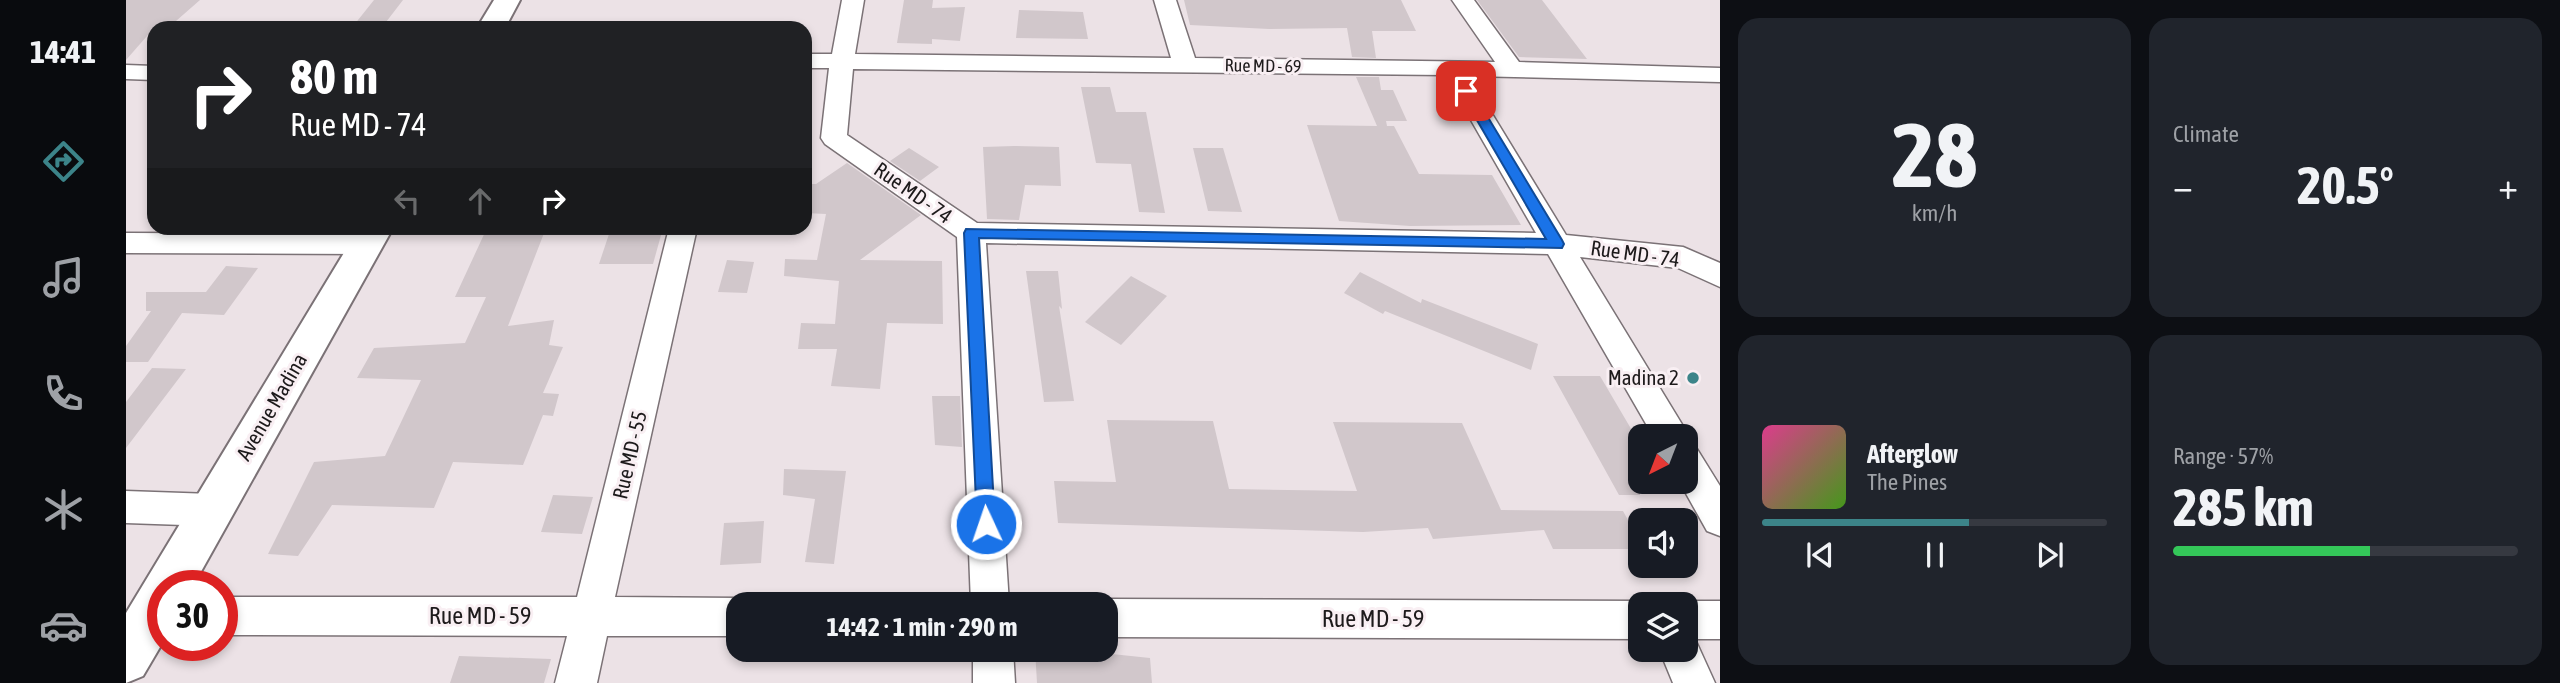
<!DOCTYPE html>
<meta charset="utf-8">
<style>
:root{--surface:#171b24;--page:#20242c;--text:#f1f3f6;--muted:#9ea1a6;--line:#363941;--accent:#3c8489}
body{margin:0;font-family:"Asap Condensed",sans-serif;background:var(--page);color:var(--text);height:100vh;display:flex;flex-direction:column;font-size:26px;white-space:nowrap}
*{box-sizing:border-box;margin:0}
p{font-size:23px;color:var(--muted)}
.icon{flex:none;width:38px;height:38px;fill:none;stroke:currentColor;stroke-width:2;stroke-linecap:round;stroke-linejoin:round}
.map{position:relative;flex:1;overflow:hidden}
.panel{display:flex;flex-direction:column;gap:18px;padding:18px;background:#0d0f14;width:840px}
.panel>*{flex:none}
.guide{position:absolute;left:21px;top:21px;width:665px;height:214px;border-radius:21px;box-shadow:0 4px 10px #0003;background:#202124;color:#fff;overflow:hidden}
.needle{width:46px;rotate:222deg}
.buttons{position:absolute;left:1502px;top:424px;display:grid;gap:14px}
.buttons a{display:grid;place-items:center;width:70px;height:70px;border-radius:14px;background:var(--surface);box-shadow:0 4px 10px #0003;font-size:35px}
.speed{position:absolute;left:21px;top:570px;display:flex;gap:14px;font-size:35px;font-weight:700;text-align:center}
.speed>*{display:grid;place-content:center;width:91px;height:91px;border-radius:50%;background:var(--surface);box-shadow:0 4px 10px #0003;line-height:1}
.speed .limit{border:10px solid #d22;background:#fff;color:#111}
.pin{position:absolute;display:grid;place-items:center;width:60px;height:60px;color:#fff;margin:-30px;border-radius:14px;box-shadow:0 4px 10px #0006}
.me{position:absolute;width:77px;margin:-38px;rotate:357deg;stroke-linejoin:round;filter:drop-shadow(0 0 5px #0008)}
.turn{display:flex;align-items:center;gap:24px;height:147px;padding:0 28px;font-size:32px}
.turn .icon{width:91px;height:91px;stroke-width:2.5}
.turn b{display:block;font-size:49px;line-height:60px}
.lanes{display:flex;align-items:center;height:66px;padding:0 28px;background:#0003;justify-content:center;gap:35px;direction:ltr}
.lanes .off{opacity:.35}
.big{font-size:52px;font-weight:700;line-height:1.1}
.panel .widget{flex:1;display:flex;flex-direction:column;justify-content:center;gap:10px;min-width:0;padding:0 24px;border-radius:21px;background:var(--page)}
.panel .dial{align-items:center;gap:0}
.dial b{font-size:91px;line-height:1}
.song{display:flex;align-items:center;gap:21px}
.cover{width:84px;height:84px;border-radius:10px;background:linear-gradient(135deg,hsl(330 70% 55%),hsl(100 70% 35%))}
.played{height:7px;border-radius:4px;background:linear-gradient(90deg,var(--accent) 60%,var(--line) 60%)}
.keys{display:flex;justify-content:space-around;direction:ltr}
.heat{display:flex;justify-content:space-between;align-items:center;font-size:38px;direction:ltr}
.charge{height:10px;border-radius:5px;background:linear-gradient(90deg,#34c759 57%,var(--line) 0)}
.panel .tiles{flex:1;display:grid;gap:18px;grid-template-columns:repeat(2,1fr)}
.trip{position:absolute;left:600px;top:592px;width:392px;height:70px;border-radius:21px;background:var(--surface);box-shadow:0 4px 10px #0003;font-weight:700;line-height:70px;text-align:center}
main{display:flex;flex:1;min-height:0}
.dock{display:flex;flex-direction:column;width:126px;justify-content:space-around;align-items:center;background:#090b0e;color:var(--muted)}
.dock .icon{width:49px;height:49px}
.dock .current{color:var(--accent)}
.dock b{font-size:32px;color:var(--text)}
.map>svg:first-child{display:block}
</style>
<main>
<nav class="dock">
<b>14:41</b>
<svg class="icon current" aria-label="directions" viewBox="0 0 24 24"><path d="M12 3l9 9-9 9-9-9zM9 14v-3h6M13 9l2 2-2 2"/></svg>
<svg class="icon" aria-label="music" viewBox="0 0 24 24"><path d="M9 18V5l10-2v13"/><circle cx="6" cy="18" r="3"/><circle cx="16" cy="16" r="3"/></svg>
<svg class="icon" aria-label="phone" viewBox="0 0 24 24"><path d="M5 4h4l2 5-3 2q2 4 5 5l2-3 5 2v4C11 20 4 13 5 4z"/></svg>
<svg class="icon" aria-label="climate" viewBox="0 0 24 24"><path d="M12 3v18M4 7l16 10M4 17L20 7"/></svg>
<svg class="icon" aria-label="car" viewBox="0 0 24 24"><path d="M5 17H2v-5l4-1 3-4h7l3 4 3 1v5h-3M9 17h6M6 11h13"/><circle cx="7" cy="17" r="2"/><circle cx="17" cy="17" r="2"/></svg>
</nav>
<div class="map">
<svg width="1594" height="683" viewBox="0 0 1594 683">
<rect width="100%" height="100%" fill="#ece2e6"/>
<path fill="#d1c7cb" d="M 0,0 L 74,0 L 42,28 L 28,28 L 0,60 Z
M 248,0 L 277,0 L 257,26 L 228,25 Z
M 778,0 L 807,0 L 806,8 L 839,7 L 834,41 L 806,39 L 806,44 L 771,43 Z
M 1058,0 L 1275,0 L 1290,31 L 1246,31 L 1250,58 L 1226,57 L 1221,28 L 1143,29 L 1064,25 Z
M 1351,0 L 1416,0 L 1461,59 L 1393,57 Z
M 893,10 L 957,12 L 962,39 L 890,38 Z
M 1230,77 L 1253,77 L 1255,90 L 1267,90 L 1281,121 L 1260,121 L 1261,126 L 1268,126 L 1293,174 L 1366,175 L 1395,225 L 1284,226 L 1213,221 L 1181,125 L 1251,126 Z
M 955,87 L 984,87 L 990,112 L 1020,112 L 1039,213 L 1013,212 L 1005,164 L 970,163 Z
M 888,146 L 933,147 L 935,186 L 899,185 L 893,220 L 861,219 L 857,147 Z
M 783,148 L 813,167 L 794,181 L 764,161 Z
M 1067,148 L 1097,148 L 1116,212 L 1082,211 Z
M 721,163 L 795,215 L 734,260 L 816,261 L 817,324 L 761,323 L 754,389 L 705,386 L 711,349 L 672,349 L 675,323 L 709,324 L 713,281 L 658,276 L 659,259 L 691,260 L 700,214 L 679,213 L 679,184 L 690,184 Z
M 361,228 L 420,228 L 382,326 L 428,320 L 423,345 L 437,347 L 417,393 L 433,394 L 427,416 L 417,415 L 397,465 L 327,462 L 308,508 L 206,505 L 172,556 L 142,554 L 188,462 L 259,456 L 295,380 L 231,378 L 248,348 L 339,343 L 360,297 L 329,297 Z
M 485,228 L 537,228 L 527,264 L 473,264 Z
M 601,260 L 628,262 L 621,293 L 592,292 Z
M 100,266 L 132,268 L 98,315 L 56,313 L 22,362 L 0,362 L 0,346 L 25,311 L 20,311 L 20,292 L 80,292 Z
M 900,271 L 932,271 L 936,309 L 933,306 L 948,401 L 918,402 Z
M 1234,272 L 1295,303 L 1296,299 L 1412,344 L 1405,370 L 1259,311 L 1257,314 L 1218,293 Z
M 1005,276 L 1041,296 L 995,345 L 959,322 Z
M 26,368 L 60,369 L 0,448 L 0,402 Z
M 1427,376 L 1474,376 L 1514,444 L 1514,495 L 1493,495 Z
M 806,396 L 834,396 L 836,447 L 809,445 Z
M 981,420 L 1087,421 L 1103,489 L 1231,491 L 1207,422 L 1336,423 L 1375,510 L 1497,511 L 1514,542 L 1514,549 L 1427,549 L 1418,530 L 1307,539 L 1302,528 L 1237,532 L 932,523 L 928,481 L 990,482 Z
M 658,469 L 720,471 L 708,564 L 679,562 L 689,499 L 657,495 Z
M 427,495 L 467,497 L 456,534 L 415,532 Z
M 638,521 L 635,563 L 594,565 L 598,523 Z
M 909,649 L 938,649 L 1024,658 L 1026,683 L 911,683 Z
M 333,656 L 425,659 L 418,683 L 324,683 Z"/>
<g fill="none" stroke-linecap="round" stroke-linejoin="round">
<g stroke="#7b7276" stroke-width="3">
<path id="minor" d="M 716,0 L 738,0 L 729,54 L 1045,58 L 1028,0 L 1050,0 L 1069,58 L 1369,62 L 1326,0 L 1348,0 L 1393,62 L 1594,68 L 1594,82 L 1343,76 L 1440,235 L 1557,247 L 1594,263 L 1594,287 L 1552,268 L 1454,257 L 1557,426 L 1562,436 L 1559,442 L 1559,436 L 1527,436 L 1422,254 L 860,243 L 883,604 L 845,604 L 831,237 L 699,144 L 695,138 L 703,68 L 679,68 L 679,54 L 706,54 ZM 727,69 L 1319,75 L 1410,233 L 851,223 L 721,135 Z
M 0,65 L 28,66 L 28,80 L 0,79 Z
M 543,228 L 571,228 L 489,597 L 612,598 L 626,604 L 612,604 L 612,636 L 481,636 L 471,683 L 429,683 L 441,636 L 96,635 L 96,597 L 451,597 Z
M 0,233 L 240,234 L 250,237 L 254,244 L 250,251 L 240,254 L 0,253 Z
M 1559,445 L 1571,449 L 1594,486 L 1594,536 L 1581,531 L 1553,481 L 1559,481 Z
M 0,491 L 86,494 L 99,498 L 104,510 L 99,522 L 86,526 L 0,523 Z
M 980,599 L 1514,601 L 1522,604 L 1514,604 L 1514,639 L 980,637 L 980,604 L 967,604 Z
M 1559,601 L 1594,601 L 1594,639 L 1569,639 L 1589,683 L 1547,683 L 1533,649 L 1559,649 L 1559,604 L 1551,604 Z
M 847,649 L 887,649 L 889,683 L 847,683 Z"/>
</g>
<g stroke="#7b7276" stroke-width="4">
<path id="tertiary" d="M 368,0 L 394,0 L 379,28 L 351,28 Z
M 233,228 L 267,228 L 67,586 L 37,586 L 37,642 L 17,676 L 0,683 L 0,613 Z"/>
</g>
<use href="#minor" fill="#fff" fill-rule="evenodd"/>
<use href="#tertiary" fill="#fff" fill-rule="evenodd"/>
</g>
<path fill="#1a73e8" stroke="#114b97" stroke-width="2" d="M 1340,87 L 1346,91 L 1436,240 L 1438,244 L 1436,248 L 853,238 L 869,524 L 867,530 L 860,533 L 854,530 L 851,524 L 838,233 L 840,229 L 1420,239 L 1334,91 Z"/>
<circle fill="#3c8489" stroke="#f9eff3" stroke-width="2.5" cx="1567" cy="378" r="7"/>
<g text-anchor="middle" stroke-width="6" stroke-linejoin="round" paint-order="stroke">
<g font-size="18" fill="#1d1a1b" stroke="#f9eff3">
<text transform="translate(1137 66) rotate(1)" y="6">Rue MD - 69</text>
</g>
<g font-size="21" fill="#1d1a1b" stroke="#f9eff3">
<text transform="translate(787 193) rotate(35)" y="7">Rue MD - 74</text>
<text transform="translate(1509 254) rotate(8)" y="7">Rue MD - 74</text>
<text transform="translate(146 407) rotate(-60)" y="7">Avenue Madina</text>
<text transform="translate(504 455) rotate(-77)" y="7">Rue MD - 55</text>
</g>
<g font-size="21" fill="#1d1a1b" stroke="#f9eff3" text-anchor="end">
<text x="1553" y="385">Madina 2</text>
</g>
<g font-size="24" fill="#1d1a1b" stroke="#f9eff3">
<text x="354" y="624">Rue MD - 59</text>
<text x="1247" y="627">Rue MD - 59</text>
</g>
</g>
</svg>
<div class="buttons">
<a><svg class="needle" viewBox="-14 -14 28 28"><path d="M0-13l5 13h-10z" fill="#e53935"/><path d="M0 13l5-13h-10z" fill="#9ea1a6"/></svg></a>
<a><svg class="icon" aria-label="sound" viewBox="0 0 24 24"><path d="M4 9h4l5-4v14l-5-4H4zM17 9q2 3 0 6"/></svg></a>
<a><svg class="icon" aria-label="layers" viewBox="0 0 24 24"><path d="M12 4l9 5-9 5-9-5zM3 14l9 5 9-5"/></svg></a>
</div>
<div class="speed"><div class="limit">30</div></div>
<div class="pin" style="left:1340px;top:91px;background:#d93025"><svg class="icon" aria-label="arrive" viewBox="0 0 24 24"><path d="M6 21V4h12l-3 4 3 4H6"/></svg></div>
<svg class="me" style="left:860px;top:524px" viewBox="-20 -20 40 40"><circle r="17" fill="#1a73e8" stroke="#fff" stroke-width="3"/><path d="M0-11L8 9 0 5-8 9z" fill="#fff"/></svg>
<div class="trip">14:42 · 1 min · 290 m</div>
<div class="guide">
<div class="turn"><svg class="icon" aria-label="right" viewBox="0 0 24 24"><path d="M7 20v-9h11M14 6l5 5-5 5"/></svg><div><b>80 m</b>Rue MD - 74</div></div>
<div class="lanes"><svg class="icon off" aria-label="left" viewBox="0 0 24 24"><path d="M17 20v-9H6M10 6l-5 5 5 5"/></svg><svg class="icon off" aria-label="ahead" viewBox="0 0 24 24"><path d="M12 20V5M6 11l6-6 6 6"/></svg><svg class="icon" aria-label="right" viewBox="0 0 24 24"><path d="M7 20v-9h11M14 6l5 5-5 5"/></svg></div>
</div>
</div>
<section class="panel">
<div class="tiles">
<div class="widget dial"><b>28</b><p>km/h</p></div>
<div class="widget"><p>Climate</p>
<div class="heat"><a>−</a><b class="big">20.5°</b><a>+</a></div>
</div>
<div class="widget">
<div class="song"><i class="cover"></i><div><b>Afterglow</b><p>The Pines</p></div></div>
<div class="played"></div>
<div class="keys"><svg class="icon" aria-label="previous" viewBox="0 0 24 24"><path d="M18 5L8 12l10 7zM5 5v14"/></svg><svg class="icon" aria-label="pause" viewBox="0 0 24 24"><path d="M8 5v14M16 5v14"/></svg><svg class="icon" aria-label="next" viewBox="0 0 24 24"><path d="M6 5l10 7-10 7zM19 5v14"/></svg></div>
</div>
<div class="widget"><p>Range · 57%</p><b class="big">285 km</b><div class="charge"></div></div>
</div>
</section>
</main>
